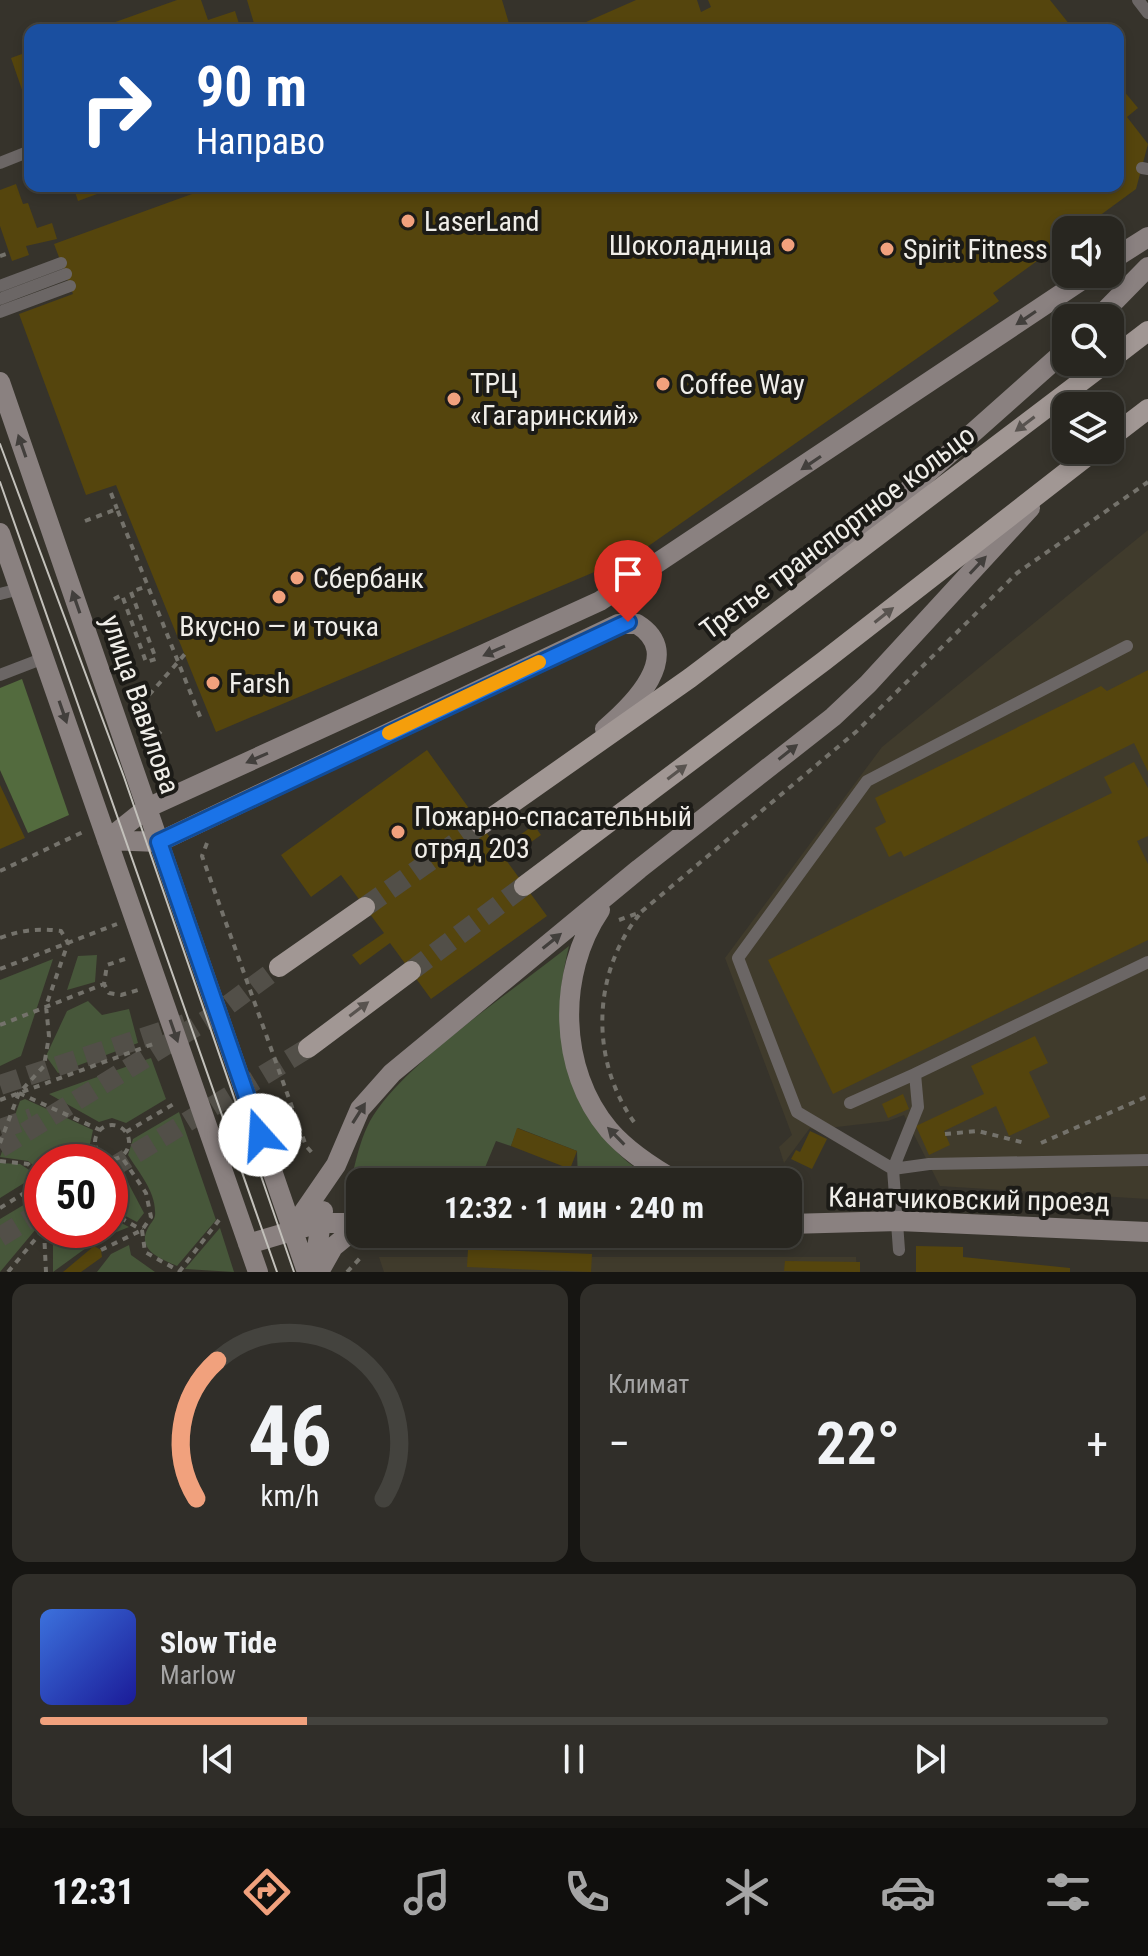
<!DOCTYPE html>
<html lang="ru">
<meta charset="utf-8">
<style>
:root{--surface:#282620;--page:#302e29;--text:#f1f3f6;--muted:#a5a5a5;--line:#44433e;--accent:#f1a17d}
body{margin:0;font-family:"Roboto Condensed",sans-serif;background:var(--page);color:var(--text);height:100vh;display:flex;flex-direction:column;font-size:30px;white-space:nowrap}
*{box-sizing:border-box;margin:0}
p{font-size:26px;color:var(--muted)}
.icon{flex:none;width:44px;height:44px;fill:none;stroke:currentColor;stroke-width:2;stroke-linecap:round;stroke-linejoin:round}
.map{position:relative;height:1272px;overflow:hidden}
.drawer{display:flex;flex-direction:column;gap:12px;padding:12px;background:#161512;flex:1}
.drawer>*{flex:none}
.banner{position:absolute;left:24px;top:24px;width:1100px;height:168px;border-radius:16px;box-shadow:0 4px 12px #0003,0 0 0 2px var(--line);background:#1a4fa0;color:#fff;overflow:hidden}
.fabs{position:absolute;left:1052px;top:216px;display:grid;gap:16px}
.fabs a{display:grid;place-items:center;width:72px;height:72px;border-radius:16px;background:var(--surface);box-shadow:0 4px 12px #0003,0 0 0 2px var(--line);font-size:40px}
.speed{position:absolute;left:24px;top:1144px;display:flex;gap:16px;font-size:40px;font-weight:700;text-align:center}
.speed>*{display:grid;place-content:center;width:104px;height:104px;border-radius:50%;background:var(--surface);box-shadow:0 4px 12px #0003,0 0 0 2px var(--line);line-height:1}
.speed .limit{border:12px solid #d22;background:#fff;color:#111}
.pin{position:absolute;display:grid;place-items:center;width:68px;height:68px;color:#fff;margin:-82px -34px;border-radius:50% 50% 50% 0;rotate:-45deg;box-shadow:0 0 8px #0007}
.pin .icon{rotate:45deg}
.me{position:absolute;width:88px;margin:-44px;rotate:341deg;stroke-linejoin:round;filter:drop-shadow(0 0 6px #0008)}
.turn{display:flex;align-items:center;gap:28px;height:168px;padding:0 40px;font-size:36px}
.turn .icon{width:104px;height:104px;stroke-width:2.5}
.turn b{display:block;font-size:56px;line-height:68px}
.big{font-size:60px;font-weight:700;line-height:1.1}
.drawer .tile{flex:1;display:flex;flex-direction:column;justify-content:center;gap:12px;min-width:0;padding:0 28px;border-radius:16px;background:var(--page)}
.drawer .dial{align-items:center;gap:0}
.dial svg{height:208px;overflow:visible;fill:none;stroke:var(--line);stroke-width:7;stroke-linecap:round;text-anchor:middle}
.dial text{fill:var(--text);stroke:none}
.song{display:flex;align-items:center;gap:24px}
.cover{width:96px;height:96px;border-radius:12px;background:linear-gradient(135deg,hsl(220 70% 55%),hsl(240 70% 35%))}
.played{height:8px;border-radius:4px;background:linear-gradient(90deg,var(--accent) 25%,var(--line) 25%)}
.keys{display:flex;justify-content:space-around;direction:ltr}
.heat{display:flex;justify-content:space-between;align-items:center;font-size:44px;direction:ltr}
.drawer .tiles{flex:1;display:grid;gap:12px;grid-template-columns:1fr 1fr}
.tile:last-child{grid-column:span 2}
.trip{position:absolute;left:346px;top:1168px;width:456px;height:80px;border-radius:16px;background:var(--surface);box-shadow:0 4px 12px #0003,0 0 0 2px var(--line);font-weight:700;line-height:80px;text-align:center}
.tab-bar{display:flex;height:128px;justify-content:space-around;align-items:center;background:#100f0d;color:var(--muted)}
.tab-bar .icon{width:56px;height:56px}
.tab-bar .current{color:var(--accent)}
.tab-bar b{font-size:36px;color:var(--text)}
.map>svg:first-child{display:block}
</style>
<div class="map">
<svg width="1148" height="1272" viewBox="0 0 1148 1272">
<rect width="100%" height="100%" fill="#36332b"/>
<path fill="#403b2c" d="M 1148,530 L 1148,1199 L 940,1186 L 904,1115 L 888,1121 L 828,1128 L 824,1134 L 810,1128 L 784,1163 L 779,1147 L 792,1135 L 725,958 L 882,747 Z
M 379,1257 L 856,1257 L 857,1272 L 384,1272 Z"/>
<path fill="#47573a" d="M 569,946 C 554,1009 558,1045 586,1103 C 594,1121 605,1141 620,1155 C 630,1165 643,1173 654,1182 L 578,1182 L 577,1151 L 518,1128 L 511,1146 L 496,1141 L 479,1182 L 359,1177 L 354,1168 C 358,1152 362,1136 370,1121 C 402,1064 516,989 569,946 Z
M 97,955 L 95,982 L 67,990 L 78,956 Z
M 53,959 L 21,1056 L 0,1066 L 0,980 Z
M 88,1001 L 102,1015 L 129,1009 L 138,1043 L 58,1073 L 46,1056 L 67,1011 Z
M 151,1058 L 166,1099 L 126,1123 L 112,1118 L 99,1122 L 49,1094 Z
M 25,1099 L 93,1130 L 90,1144 L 59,1162 L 42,1162 L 42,1172 L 28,1161 L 0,1157 L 20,1101 Z
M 179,1112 L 216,1220 L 177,1266 C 161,1259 136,1250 148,1228 C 152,1221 156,1219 155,1211 C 155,1191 138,1171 128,1155 L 133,1139 Z
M 0,1163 L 20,1164 L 37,1175 L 0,1198 Z
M 110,1170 L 125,1177 L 144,1213 L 137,1222 L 110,1208 Z
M 42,1194 L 41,1223 L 0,1272 L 0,1219 Z
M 110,1217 L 129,1227 L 97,1240 L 53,1272 L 53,1235 L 57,1230 L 110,1230 Z
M 220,1228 L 234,1272 L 185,1269 L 219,1229 Z
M 129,1245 L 131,1255 L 155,1272 L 97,1272 L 111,1254 Z"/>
<path fill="#536b3e" d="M 22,679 L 69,815 L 28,833 L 0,770 L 0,688 Z"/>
<path fill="#55450d" d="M 177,0 L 201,0 L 208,20 L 235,11 L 241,30 L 93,30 Z
M 247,0 L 502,0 L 511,30 L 256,30 Z
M 636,0 L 697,0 L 701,12 L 711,7 L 708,0 L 1050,0 L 1074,30 L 568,30 Z
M 30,51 L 30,113 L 11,58 Z
M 1118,84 L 1138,108 L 1127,117 L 1148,144 L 1136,189 L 1080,230 L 1066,230 L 1066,240 L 993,293 L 999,301 L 637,554 L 216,732 L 116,485 L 86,495 L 19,314 L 73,294 L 54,244 L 214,186 L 1118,186 Z
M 16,184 L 23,204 L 28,203 L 37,228 L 52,223 L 57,239 L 26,246 L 29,255 L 12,261 L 0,226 L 0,190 Z
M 73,186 L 119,186 L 78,201 Z
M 1148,670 L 1148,772 L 1134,743 L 904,857 L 901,851 L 889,857 L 875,828 L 886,822 L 875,798 L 1101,686 L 1107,691 Z
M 427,750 L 499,850 L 534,825 L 541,835 L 506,860 L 547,916 L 431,999 L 390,943 L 360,965 L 352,955 L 384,933 L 341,875 L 311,897 L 281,855 Z
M 1134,762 L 1148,788 L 1148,836 L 1137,841 L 1148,864 L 1148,940 L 833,1094 L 768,960 L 1112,793 L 1104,777 Z
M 0,785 L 25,838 L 0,849 Z
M 1035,1036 L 1048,1063 L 1029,1072 L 1050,1117 L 1009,1136 L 996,1106 L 944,1131 L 950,1145 L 929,1155 L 916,1126 L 984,1094 L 971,1066 Z
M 903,1094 L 909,1109 L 888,1118 L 882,1104 Z
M 517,1128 L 577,1151 L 570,1169 L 511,1146 Z
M 810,1131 L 827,1139 L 812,1169 L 791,1159 L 796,1150 L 800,1152 Z
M 94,1246 L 101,1250 L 102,1257 L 81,1272 L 63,1272 Z
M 916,1246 L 963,1247 L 963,1257 L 1070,1268 L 1070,1272 L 916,1272 Z
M 468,1249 L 592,1254 L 591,1272 L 467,1267 Z
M 785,1261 L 860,1262 L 860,1272 L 784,1271 Z"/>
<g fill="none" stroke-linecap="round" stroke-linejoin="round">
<path stroke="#524f48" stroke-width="20" stroke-dasharray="20 10" stroke-linecap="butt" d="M 365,907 L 481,825
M 411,971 L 524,886
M 0,1085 L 185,1024
M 0,1129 L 32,1118
M 0,1148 L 216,1014 L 279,967
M 110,1169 L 308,1048
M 0,1237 L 42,1211"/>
<path stroke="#74726b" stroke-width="4" stroke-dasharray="6 6" stroke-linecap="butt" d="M 0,256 L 9,253
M 111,493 L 117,509
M 85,521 L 117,509 L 201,719
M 114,599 L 122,595 L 146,662 L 156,659 L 131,592 L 147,586
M 149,695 L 185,654
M 157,736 L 162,730
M 207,843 L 202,856 L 306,1146 L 314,1155
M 0,871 L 83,832
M 619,920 L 641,912 L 857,731 L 1017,573 L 1148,482
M 0,938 C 21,930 38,928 61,931 L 68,943 L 46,1006 L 49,1036 L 44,1066 L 19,1093 L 0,1143
M 125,959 L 107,965 L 104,984 L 109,993 L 121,995 L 138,990
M 0,969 L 117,924
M 0,1025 L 104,984
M 19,1093 L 100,1130
M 0,1100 L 156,1043
M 634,1122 C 590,1060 592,974 639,915
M95 1142a17 17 0 1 1 34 0a17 17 0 1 1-34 0Z
M 126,1132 L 177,1102
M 945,1134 L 978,1131 L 1025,1143
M 1041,1143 L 1148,1096
M 0,1161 L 28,1164 L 42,1178
M 73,1162 L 96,1147
M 872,1198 L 877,1190
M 0,1208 L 42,1182
M 110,1212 L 142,1230
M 142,1230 L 145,1252 L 179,1271
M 44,1231 L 46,1272
M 101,1250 L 142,1230 L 151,1217 L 146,1193 L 121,1156
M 8,1272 L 43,1230
M 179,1272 L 219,1220
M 347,1272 L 363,1255"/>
<path stroke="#6b6665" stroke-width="12" d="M 1138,0 L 1148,13
M 0,163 L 25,153
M 1142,168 L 1148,169
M 0,286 L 61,263
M 0,299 L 66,274
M 0,312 L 70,286
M 0,594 L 20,589
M 0,675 L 44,658
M 1148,962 L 915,1074 L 918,1107 L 893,1169 L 929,1164 L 1148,1160
M 850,1103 L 915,1074
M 899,1250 L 893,1169 L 797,1112 L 738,958 L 867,781 L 1127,646"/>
<path stroke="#8a8180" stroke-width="20" d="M 1110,261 L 1148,237
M 1098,318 L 1148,267
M 0,382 L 307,1272
M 0,533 L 258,1272
M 815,573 L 1066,350
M 107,840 L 147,808 L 600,601 L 1091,274
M 107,840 L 159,842 L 618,624 L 637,624 C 686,654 632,706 605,729
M 600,910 C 557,973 558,1070 609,1130 C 628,1152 653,1168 678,1182
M 788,1224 L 899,1221 L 1148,1232
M 292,1229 L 336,1165 L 360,1109 L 392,1073 L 639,869 L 833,717 L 868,684 L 1030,508
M 248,1244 L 319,1223 L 360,1223
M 313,1272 L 323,1211
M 319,1272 L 333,1247 L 360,1225"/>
<path stroke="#a19794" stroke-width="20" d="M 1110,360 L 1148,331
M 1110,438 L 1148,409
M 481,825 L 690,678 L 1107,362
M 524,886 L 824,661 L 1095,450
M 279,967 L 365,907
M 308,1048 L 411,971"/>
<path stroke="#c3c1bb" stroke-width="2" d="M 0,444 L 124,777 L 294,1272
M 0,482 L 277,1272"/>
</g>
<defs><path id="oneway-solid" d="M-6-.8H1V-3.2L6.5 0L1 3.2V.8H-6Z" transform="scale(2)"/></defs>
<g fill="#423f3c">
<use href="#oneway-solid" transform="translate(1026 318) rotate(146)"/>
<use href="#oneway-solid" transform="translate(22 446) rotate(-109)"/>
<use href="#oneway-solid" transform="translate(811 463) rotate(146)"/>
<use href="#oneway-solid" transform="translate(978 565) rotate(-47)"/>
<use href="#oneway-solid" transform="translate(76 602) rotate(-109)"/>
<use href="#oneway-solid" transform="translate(494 651) rotate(156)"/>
<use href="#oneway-solid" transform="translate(63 712) rotate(71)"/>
<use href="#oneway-solid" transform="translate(788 752) rotate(-38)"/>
<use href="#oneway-solid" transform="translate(257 758) rotate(156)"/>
<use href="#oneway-solid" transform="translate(552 941) rotate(-39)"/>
<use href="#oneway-solid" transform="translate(174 1031) rotate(71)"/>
<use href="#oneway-solid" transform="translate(359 1113) rotate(-58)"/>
<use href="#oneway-solid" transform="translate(616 1136) rotate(-134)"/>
</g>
<g fill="#58534f">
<use href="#oneway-solid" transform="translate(1025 424) rotate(143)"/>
<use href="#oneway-solid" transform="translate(884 615) rotate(-38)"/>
<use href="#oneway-solid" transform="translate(677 772) rotate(-37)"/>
<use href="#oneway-solid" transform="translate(359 1009) rotate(-37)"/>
</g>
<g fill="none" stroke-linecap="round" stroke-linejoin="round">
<g stroke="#114b97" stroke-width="20">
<path id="route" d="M 260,1135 L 159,842 L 628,622"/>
</g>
<use href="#route" stroke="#1a73e8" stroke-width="14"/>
<path stroke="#f59e0b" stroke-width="14" d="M 389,733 L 539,662"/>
</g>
<g fill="#f1a17d" stroke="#1c1b17" stroke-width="3">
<circle cx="408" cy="221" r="8"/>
<circle cx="788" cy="245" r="8"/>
<circle cx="887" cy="249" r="8"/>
<circle cx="663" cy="384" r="8"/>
<circle cx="454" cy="399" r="8"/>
<circle cx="297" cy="578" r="8"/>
<circle cx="279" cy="597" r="8"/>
<circle cx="213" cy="683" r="8"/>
<circle cx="398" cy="832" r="8"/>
</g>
<g text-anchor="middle" stroke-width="8" stroke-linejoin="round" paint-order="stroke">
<g font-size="28" fill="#f0eee9" stroke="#1c1b17" text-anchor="start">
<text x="424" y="231">LaserLand</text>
<text x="772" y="255" text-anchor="end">Шоколадница</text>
<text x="903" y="259">Spirit Fitness</text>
<text x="470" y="393">ТРЦ<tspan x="470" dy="32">«Гагаринский»</tspan></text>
<text x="679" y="394">Coffee Way</text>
<text x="313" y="588">Сбербанк</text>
<text x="279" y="636" text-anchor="middle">Вкусно — и точка</text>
<text x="229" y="693">Farsh</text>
<text x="414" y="826">Пожарно-спасательный<tspan x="414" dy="32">отряд 203</tspan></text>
</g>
<g font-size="28" fill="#f0eee9" stroke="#1c1b17">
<text transform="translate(837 532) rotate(-37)" y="10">Третье транспортное кольцо</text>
<text transform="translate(141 704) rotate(71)" y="10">улица Вавилова</text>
<text transform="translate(969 1199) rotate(1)" y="10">Канатчиковский проезд</text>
</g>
</g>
</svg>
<div class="fabs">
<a><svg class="icon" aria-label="sound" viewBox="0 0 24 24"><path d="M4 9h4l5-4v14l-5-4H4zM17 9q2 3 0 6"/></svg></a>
<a><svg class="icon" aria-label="search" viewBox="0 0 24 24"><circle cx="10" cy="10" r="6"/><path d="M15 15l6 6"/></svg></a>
<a><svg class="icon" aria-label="layers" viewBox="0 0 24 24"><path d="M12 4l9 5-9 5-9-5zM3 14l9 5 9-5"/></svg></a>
</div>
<div class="speed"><div class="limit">50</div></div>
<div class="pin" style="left:628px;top:622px;background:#d93025"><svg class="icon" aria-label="arrive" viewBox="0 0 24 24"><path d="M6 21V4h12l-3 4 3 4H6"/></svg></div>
<svg class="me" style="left:260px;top:1135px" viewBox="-20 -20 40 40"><circle r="19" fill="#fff"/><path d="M0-13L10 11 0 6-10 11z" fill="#1a73e8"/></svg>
<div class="trip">12:32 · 1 мин · 240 m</div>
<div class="banner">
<div class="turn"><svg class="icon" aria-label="right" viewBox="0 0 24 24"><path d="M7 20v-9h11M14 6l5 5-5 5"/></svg><div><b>90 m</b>Направо</div></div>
</div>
</div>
<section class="drawer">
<div class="tiles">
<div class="tile dial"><svg viewBox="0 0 100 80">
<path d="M14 69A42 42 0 1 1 86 69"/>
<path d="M14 69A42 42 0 0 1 22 16" stroke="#f1a17d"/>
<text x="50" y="56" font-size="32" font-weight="700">46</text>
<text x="50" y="72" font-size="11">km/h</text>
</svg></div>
<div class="tile"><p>Климат</p>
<div class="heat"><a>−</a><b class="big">22°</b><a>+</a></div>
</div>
<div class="tile">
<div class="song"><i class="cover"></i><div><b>Slow Tide</b><p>Marlow</p></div></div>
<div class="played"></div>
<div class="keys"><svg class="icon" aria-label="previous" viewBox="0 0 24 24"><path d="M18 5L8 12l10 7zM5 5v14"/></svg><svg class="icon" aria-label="pause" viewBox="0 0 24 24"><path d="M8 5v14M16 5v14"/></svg><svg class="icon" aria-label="next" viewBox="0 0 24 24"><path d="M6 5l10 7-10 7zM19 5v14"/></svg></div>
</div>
</div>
</section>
<nav class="tab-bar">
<b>12:31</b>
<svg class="icon current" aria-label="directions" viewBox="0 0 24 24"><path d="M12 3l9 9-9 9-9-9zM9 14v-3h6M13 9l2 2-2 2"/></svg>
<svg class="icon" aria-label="music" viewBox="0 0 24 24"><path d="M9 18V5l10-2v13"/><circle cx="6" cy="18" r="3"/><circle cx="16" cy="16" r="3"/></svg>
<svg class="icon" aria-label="phone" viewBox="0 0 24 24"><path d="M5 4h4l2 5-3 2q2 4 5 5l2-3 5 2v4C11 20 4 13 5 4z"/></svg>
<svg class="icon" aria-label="climate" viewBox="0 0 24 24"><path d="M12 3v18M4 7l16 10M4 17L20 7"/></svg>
<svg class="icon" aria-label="car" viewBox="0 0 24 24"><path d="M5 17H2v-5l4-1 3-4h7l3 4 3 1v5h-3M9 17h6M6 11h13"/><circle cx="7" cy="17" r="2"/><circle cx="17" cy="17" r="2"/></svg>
<svg class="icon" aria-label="filters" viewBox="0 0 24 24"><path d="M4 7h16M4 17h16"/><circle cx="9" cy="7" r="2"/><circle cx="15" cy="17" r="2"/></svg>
</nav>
